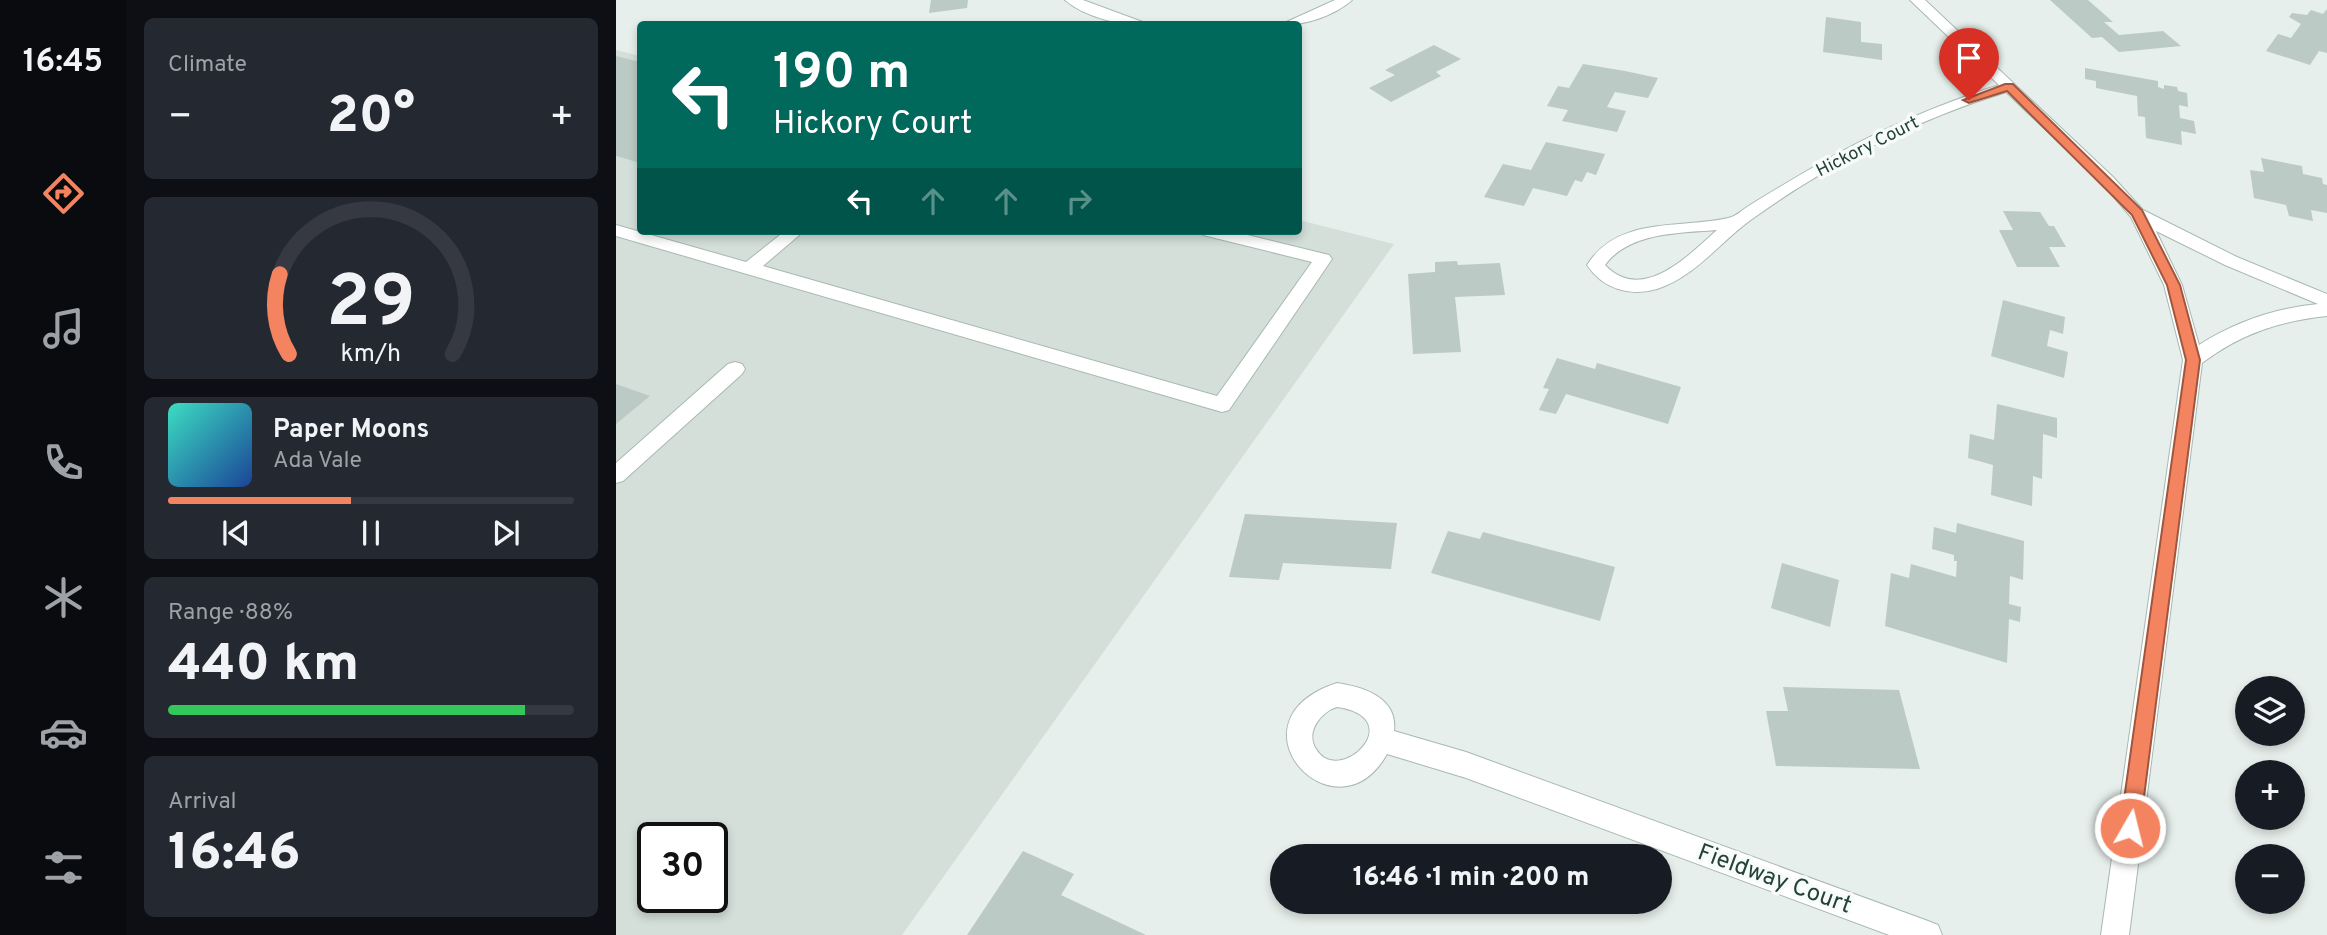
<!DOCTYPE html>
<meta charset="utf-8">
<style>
:root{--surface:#171b24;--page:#242831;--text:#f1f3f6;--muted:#9ea1a6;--line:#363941;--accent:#f4845f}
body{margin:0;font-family:Overpass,sans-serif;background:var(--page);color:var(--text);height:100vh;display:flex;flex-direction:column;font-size:26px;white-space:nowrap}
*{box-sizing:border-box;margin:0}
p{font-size:23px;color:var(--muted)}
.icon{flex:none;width:38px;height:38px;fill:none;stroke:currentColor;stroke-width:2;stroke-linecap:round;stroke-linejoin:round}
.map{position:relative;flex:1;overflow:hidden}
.details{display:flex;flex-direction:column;gap:18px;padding:18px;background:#0d0f14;width:490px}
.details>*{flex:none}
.guide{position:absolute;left:21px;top:21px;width:665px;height:214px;border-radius:7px;box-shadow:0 4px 10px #0003;background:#00695c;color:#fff;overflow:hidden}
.buttons{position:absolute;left:1619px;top:676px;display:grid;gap:14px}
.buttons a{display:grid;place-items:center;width:70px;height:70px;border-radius:50%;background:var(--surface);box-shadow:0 4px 10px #0003;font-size:35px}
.speed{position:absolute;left:21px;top:822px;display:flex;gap:14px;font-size:35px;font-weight:700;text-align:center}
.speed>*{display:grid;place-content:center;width:91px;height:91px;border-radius:50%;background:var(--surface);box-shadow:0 4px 10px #0003;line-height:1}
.speed .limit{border:4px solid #111;border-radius:10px;background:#fff;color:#111}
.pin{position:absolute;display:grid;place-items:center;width:60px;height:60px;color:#fff;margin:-72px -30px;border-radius:50% 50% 50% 0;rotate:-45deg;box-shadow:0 0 7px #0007}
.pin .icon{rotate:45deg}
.me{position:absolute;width:77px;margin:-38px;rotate:8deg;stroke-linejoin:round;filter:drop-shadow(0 0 5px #0008)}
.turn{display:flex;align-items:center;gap:24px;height:147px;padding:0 21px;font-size:32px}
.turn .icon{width:91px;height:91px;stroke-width:2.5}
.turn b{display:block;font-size:49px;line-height:60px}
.lanes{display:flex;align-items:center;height:66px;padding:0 21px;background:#0003;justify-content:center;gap:35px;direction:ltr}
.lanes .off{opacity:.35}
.big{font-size:52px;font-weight:800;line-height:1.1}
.details .tile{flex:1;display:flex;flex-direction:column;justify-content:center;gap:10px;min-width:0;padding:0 24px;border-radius:10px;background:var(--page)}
.details .dial{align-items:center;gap:0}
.dial svg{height:182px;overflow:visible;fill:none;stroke:var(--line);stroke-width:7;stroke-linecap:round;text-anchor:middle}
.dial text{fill:var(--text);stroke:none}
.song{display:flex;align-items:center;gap:21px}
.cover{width:84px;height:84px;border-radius:10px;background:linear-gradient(135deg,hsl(170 70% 55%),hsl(220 70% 35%))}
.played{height:7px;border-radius:4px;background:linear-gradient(90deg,var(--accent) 45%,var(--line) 45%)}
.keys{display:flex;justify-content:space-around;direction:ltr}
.heat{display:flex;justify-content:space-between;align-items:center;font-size:38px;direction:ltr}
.charge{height:10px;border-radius:5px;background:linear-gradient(90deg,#34c759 88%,var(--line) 0)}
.trip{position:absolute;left:654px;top:844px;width:402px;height:70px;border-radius:35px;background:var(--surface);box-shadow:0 4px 10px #0003;font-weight:800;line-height:70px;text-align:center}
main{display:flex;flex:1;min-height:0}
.menu{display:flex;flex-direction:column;width:126px;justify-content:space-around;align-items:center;background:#090b0e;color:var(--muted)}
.menu .icon{width:49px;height:49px}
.menu .current{color:var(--accent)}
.menu b{font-size:32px;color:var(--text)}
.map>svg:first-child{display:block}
</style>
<main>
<nav class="menu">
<b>16:45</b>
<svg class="icon current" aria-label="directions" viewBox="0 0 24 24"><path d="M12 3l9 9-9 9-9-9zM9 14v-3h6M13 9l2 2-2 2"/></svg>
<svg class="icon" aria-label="music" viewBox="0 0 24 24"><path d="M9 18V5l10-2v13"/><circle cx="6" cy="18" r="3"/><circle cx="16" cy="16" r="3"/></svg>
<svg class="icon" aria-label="phone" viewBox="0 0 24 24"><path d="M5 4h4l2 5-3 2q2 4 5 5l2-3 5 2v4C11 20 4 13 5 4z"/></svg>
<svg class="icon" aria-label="climate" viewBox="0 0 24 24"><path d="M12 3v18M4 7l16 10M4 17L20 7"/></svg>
<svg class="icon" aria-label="car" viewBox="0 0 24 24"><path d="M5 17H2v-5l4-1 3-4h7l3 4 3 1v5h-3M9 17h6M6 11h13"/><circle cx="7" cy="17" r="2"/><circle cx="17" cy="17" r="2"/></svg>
<svg class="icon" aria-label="filters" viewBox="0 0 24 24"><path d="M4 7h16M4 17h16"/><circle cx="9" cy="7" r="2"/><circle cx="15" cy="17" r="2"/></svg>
</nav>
<section class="details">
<div class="tile"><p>Climate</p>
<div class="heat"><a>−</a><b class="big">20°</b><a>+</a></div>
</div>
<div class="tile dial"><svg viewBox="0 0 100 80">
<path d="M14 69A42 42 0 1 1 86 69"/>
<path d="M14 69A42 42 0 0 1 10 34" stroke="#f4845f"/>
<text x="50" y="56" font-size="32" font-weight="700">29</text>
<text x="50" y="72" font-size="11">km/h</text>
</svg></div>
<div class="tile">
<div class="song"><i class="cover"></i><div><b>Paper Moons</b><p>Ada Vale</p></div></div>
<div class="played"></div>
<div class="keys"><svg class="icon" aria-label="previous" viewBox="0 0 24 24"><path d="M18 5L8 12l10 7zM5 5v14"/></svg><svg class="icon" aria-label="pause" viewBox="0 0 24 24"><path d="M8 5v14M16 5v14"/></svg><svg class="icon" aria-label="next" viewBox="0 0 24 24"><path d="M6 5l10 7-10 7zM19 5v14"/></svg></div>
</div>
<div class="tile"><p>Range · 88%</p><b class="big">440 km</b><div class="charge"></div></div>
<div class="tile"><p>Arrival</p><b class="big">16:46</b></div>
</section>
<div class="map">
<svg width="1711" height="935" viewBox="0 0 1711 935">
<rect width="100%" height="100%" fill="#e6efeb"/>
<path fill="#d4dfda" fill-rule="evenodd" d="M 0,50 L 24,56 L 24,231 L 682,231 L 683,220 L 778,244 L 286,935 L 0,935 ZM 37,838 L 96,838 L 96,898 L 37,898 Z"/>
<path fill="#bbcac4" d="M 315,0 L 352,0 L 351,8 L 313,13 Z
M 1434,0 L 1472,0 L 1497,22 L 1488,22 L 1503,35 L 1547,31 L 1565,46 L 1503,52 L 1486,37 L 1476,38 Z
M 1711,9 L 1711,53 L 1703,51 L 1694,65 L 1650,51 L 1662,34 L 1675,38 L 1685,24 L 1673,17 L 1676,13 L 1691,15 L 1695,10 L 1707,14 Z
M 1210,17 L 1245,22 L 1245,42 L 1266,44 L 1266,60 L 1207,52 Z
M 818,45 L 845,59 L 820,72 L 825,76 L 775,102 L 753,88 L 779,75 L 769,70 Z
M 0,56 L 24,62 L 24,163 L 0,156 Z
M 967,64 L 1009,71 L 1042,78 L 1032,98 L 999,92 L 991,107 L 1010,111 L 1001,132 L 946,121 L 952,110 L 931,106 L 942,86 L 953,88 Z
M 1469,68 L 1542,81 L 1542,87 L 1548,89 L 1548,85 L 1561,87 L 1562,91 L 1571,93 L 1572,107 L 1563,105 L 1564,118 L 1578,121 L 1580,134 L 1565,131 L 1566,145 L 1530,138 L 1529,117 L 1522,116 L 1521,96 L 1480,88 L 1480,81 L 1469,79 Z
M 930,142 L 989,154 L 980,175 L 971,172 L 966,182 L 959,180 L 951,196 L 917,188 L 908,206 L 868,197 L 887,164 L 915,170 Z
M 1645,158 L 1686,166 L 1687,174 L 1706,178 L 1707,184 L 1711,185 L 1711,213 L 1695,210 L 1697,221 L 1673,216 L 1670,205 L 1638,198 L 1634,170 L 1648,172 Z
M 1387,211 L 1424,212 L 1433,226 L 1438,226 L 1450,247 L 1433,247 L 1444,267 L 1401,267 L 1383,230 L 1397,230 Z
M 841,261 L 842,265 L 884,263 L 889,295 L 839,297 L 845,352 L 797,354 L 792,274 L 819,272 L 819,262 Z
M 1387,300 L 1449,317 L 1447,334 L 1434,330 L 1431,346 L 1452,352 L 1448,378 L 1375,356 Z
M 941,358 L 979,369 L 981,363 L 1065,387 L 1052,424 L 950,394 L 940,414 L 923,410 L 933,389 L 927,388 Z
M 0,384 L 34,396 L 0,424 Z
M 1381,404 L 1441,418 L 1441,438 L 1427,434 L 1426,479 L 1417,476 L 1416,506 L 1375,495 L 1377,465 L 1352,458 L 1354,434 L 1378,440 Z
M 629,514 L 781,523 L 775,569 L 667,563 L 663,580 L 613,577 Z
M 1341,523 L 1408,541 L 1407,580 L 1394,576 L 1393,604 L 1405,607 L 1404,622 L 1393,619 L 1391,663 L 1269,626 L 1275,573 L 1293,578 L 1295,564 L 1340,577 L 1341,561 L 1338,561 L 1338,555 L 1316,549 L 1318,527 L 1340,533 Z
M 832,531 L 864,539 L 867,532 L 999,567 L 984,621 L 815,573 Z
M 1166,563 L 1223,580 L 1214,627 L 1155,608 Z
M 1167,687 L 1283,690 L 1304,769 L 1160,766 L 1150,711 L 1172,711 Z
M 407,851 L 458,874 L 445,895 L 530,935 L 351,935 Z"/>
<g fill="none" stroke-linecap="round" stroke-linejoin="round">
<g stroke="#a8b8b2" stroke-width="2">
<path id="service" d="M 0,225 L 130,262 L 169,231 L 188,231 L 147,266 L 601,396 L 696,262 L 587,235 L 585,231 L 615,231 L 713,255 L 716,259 L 613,410 L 606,412 L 0,236 Z
M 119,362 L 126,364 L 129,369 L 126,374 L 7,481 L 0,483 L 0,463 L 112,364 Z"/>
</g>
<g stroke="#a8b8b2" stroke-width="2">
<path id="minor" d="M 449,0 L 467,0 L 532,24 C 506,26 470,18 449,0 Z
M 719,0 L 736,0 C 718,16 688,26 666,24 Z
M 1294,0 L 1309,0 L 1497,177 L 1527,210 L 1621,257 L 1711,294 L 1711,316 C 1664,321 1624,334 1586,363 L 1513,935 L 1485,935 L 1567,360 L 1548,285 L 1515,217 L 1486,183 L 1390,92 C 1302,119 1214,163 1139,217 C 1105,240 1081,276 1041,289 C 1014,297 987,289 971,265 C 1002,216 1063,229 1112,218 C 1120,217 1127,209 1134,205 C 1157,191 1180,177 1203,164 C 1261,131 1320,105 1383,85 ZM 1101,230 C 1072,256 1026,304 989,265 C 1013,232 1064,233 1101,230 ZM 1540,231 L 1609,265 L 1702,304 C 1660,308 1619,322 1583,345 L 1566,285 Z
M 721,683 C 747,687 782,697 778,731 L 850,752 L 1312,921 L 1322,925 L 1326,935 L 1273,935 L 850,778 L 771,754 C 720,845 605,721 721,683 ZM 721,707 C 795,718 723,788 700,749 C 689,732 705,712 721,707 Z"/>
</g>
<use href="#service" fill="#fff" fill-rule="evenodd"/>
<use href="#minor" fill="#fff" fill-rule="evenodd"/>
</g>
<path fill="#f4845f" stroke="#9f563e" stroke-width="2" d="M 1389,84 L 1397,84 L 1526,210 L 1564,285 L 1584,360 L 1524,828 L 1521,835 L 1514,838 L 1507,835 L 1504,828 L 1570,360 L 1551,285 L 1516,215 L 1391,91 L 1353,103 L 1347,100 Z"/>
<g text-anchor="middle" stroke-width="7" stroke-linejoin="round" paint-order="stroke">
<g font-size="18" fill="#24423a" stroke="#f7fbf9">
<text transform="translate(1251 146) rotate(-27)" y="6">Hickory Court</text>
</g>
<g font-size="24" fill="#24423a" stroke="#f7fbf9">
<text transform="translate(1159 878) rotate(20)" y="8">Fieldway Court</text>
</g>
</g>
</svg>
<div class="buttons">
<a><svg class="icon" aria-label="layers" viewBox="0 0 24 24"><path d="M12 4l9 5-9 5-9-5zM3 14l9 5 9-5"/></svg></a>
<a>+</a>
<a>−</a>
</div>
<div class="speed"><div class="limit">30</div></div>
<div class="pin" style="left:1353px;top:100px;background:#d93025"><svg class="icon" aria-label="arrive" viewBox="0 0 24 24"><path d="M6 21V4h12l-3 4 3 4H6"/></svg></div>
<svg class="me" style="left:1514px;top:828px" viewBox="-20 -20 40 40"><circle r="17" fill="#f4845f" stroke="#fff" stroke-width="3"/><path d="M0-11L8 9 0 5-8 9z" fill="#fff"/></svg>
<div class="trip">16:46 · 1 min · 200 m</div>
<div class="guide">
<div class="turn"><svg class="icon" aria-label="left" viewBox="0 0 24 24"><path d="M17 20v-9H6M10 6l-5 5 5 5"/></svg><div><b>190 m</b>Hickory Court</div></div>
<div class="lanes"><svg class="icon" aria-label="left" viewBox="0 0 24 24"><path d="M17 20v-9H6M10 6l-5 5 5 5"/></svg><svg class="icon off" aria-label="ahead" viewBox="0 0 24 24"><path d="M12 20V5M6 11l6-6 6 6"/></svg><svg class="icon off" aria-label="ahead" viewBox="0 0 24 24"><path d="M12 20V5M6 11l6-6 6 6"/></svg><svg class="icon off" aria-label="right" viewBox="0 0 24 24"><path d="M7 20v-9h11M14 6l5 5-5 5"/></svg></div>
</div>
</div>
</main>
